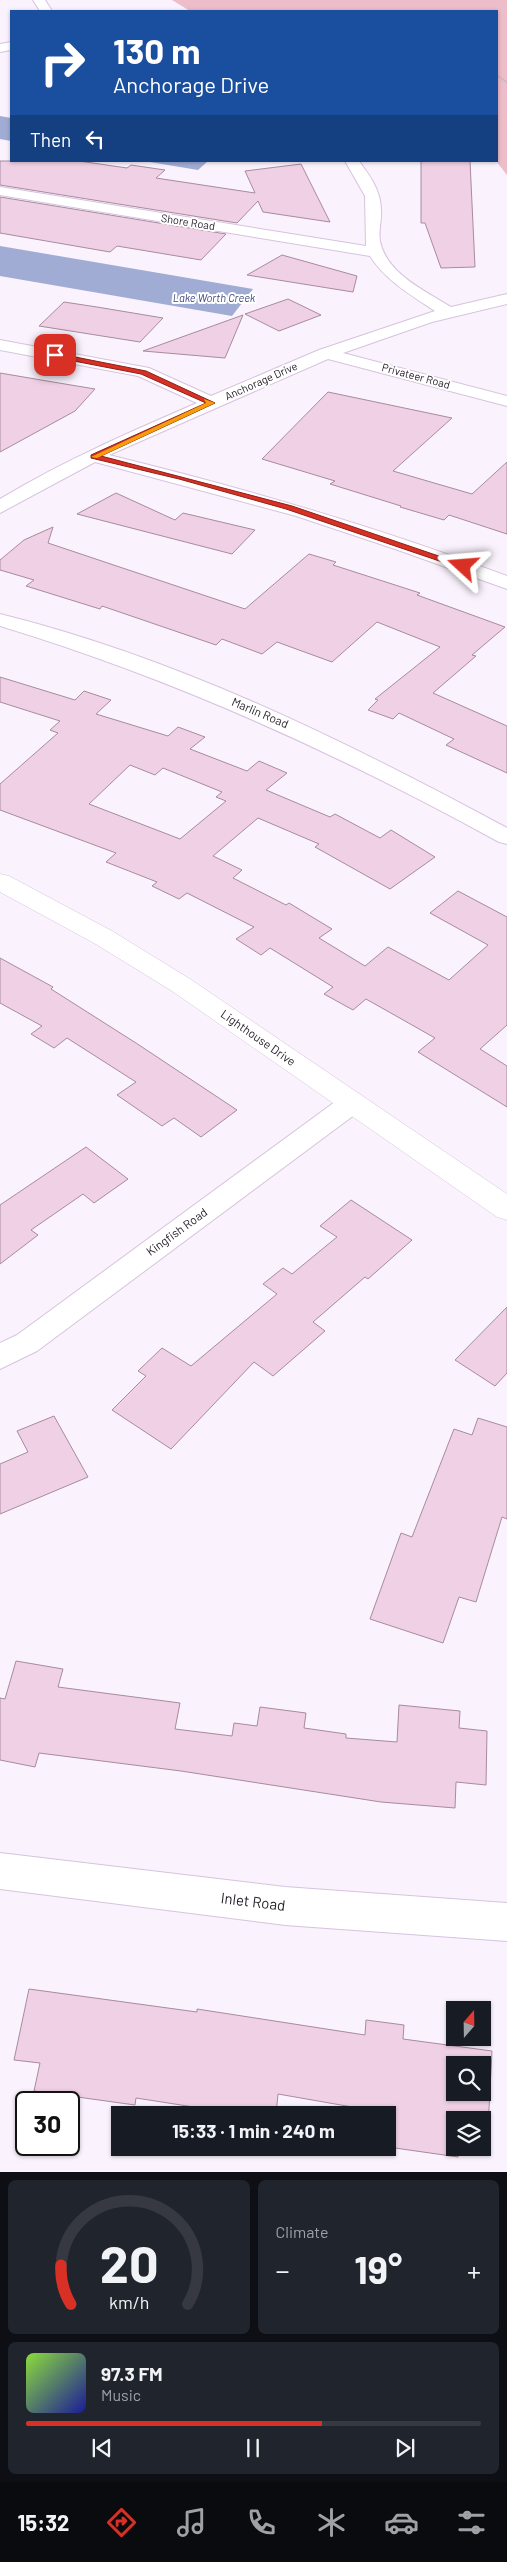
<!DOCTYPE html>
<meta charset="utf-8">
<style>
:root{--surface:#171b24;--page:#20242c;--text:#f1f3f6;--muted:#9ea1a6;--line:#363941;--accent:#d93025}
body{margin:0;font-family:Barlow,sans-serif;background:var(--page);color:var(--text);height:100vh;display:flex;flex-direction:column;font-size:19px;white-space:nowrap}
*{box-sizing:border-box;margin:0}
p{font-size:16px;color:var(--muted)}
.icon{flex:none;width:28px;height:28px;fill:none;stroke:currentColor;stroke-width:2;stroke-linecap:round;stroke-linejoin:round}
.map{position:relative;height:2172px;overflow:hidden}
.drawer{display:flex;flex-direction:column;gap:8px;padding:8px;background:#0d0f14;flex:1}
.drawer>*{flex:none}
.guide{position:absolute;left:10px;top:10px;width:488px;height:152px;border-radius:0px;box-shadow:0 1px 4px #0004;background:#1a4fa0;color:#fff;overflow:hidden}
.needle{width:32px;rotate:20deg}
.fabs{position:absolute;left:446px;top:2001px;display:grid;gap:10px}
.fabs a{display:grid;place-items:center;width:45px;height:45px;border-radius:0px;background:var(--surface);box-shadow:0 1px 4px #0004;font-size:25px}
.speed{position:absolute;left:15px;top:2091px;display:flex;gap:10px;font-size:25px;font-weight:700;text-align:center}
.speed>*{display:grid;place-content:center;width:65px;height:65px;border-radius:50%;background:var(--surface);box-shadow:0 1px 4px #0004;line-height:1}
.speed .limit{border:2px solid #111;border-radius:8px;background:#fff;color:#111}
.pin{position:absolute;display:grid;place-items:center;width:42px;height:42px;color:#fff;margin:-21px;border-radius:10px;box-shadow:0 2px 8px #0006}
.me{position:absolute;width:55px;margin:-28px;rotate:289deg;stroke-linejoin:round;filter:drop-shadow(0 0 4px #0008)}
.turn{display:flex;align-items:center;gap:18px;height:105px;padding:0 20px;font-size:22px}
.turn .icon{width:65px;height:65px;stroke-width:2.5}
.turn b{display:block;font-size:35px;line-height:42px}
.then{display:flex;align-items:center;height:48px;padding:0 20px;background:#0003;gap:10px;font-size:19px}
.big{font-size:38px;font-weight:700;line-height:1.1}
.drawer .card{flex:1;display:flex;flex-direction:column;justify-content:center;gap:8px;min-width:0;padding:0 18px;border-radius:8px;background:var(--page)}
.drawer .dial{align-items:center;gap:0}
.dial svg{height:130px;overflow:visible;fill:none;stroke:var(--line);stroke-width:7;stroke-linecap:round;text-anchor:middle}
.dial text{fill:var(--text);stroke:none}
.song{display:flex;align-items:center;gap:15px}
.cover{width:60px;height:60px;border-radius:8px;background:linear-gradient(135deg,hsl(90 70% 55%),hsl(240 70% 35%))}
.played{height:5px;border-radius:2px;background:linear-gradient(90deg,var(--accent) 65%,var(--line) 65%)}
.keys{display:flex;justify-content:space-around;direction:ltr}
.heat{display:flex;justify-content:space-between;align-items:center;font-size:28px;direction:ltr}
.drawer .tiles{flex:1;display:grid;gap:8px;grid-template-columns:1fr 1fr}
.card:last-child{grid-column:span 2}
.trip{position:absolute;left:111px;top:2106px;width:285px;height:50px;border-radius:0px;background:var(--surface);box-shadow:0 1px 4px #0004;font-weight:700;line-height:50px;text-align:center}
.tabs{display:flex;height:80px;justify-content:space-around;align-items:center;background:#090b0e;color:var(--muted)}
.tabs .icon{width:35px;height:35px}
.tabs .selected{color:var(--accent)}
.tabs b{font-size:22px;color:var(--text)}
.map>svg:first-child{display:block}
</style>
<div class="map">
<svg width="507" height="2172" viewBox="0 0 507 2172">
<rect width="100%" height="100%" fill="#faf2fd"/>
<path fill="#edbdc9" d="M 172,0 L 507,0 L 507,175 L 496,161 L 496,11 L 190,11 Z"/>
<path fill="#a1acd4" d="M 0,116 L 11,118 L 11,141 L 0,139 Z
M 144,161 L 208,161 L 198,170 Z
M 0,246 L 253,289 L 232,316 L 0,276 Z"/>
<path fill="#efd0e4" stroke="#a88b9e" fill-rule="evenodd" d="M 0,161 L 79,161 L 127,168 L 131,165 L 165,170 L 156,178 L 255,193 L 245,171 L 301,164 L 330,222 L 263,212 L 258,201 L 237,223 L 0,185 Z
M 421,161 L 470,161 L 475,267 L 441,268 L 425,223 L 421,223 Z
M 0,197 L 226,234 L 201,260 L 117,246 L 110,252 L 0,233 Z
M 282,255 L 357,276 L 353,292 L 247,275 Z
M 288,299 L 321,315 L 279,331 L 245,314 Z
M 64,302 L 97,307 L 163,318 L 140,342 L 39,326 Z
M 243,315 L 225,358 L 143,351 Z
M 0,373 L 53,382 L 95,389 L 75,411 L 0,452 Z
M 328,392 L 452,418 L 393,471 L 472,494 L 507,462 L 507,534 L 449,515 L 444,520 L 400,507 L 401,506 L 330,484 L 335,481 L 262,459 Z
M 116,493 L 175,520 L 183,513 L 255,530 L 232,554 L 77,514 Z
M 53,527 L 48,543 L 245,609 L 309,554 L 336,562 L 333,565 L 420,593 L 417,595 L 505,627 L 472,655 L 476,656 L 433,693 L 507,726 L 507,773 L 446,745 L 454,739 L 399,713 L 393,719 L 368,710 L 378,700 L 375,699 L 440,647 L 377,622 L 332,662 L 277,642 L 262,654 L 222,639 L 216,645 L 102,606 L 100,609 L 26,586 L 34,580 L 0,570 L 0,560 L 24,540 Z
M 0,677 L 75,700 L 84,691 L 111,700 L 96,714 L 168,736 L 178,727 L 205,737 L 190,749 L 247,771 L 259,761 L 287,773 L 266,790 L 330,817 L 335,814 L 380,838 L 391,830 L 435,857 L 390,889 L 315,847 L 319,844 L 258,818 L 213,856 L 242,870 L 233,878 L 286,905 L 289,903 L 332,929 L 319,938 L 365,966 L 388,947 L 449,980 L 488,945 L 430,913 L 458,891 L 507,917 L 507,1025 L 480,1049 L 507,1066 L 507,1107 L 418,1052 L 435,1038 L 366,999 L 353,1010 L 324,994 L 333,987 L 270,948 L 261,955 L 236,939 L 254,927 L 187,893 L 179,899 L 152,886 L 157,882 L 106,862 L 116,853 L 0,810 L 0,784 L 58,733 L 50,730 L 60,721 L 0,702 ZM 130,765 L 155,775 L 163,768 L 222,792 L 216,797 L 226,801 L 180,839 L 89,804 Z
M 0,958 L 53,987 L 51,989 L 136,1043 L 237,1110 L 201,1137 L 174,1118 L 162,1126 L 117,1095 L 136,1082 L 67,1038 L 54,1048 L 31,1034 L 42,1026 L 0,1003 Z
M 86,1147 L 128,1179 L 94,1203 L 83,1194 L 31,1230 L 38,1235 L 0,1264 L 0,1205 Z
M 351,1200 L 412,1240 L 368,1279 L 365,1277 L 313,1322 L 325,1331 L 273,1376 L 254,1362 L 171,1449 L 112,1410 L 146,1376 L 138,1371 L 162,1348 L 191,1366 L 277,1294 L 263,1284 L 283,1268 L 292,1274 L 337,1237 L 320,1226 Z
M 507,1307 L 507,1373 L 495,1386 L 455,1360 Z
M 54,1416 L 88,1477 L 0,1514 L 0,1464 L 28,1452 L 17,1431 Z
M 478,1418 L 507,1427 L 507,1519 L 502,1517 L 476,1602 L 459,1597 L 443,1643 L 370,1619 L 401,1533 L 412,1537 L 454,1429 L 472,1435 Z
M 16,1661 L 63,1669 L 58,1687 L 180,1703 L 175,1729 L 232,1736 L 234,1723 L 257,1726 L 260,1707 L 306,1713 L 304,1728 L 346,1734 L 346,1738 L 397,1742 L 399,1705 L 460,1711 L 459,1728 L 487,1731 L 486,1785 L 456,1782 L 455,1808 L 381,1802 L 181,1771 L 39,1753 L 35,1767 L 0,1760 L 0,1698 L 5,1699 Z
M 29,1989 L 197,2012 L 197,2009 L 365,2035 L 366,2020 L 404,2025 L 403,2039 L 492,2051 L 488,2128 L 482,2127 L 482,2120 L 455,2120 L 455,2148 L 458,2148 L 458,2157 L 388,2147 L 388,2115 L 358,2115 L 358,2108 L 278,2094 L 276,2115 L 245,2115 L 136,2098 L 135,2105 L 34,2091 L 40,2063 L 14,2060 ZM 455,2065 L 482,2065 L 482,2092 L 455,2092 Z"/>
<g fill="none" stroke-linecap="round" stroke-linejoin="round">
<g stroke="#d7c3de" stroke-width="2">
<path id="minor" d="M 33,0 L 45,0 L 52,11 L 40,11 Z
M 11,42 L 11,50 L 0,52 L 0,44 Z
M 345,161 L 359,161 C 370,176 381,191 381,210 C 382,220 378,230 380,241 C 386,273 425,291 451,307 L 507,294 L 507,304 L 432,322 L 343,353 L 507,396 L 507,406 L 328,359 L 109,455 C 244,488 377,527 507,576 L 507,589 L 398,550 L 296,516 L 95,462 L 0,513 L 0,499 C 63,461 130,432 197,403 L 138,376 L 0,350 L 0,340 L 149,368 L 211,396 L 319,350 L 435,311 C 411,295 386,281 370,256 L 0,195 L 0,187 L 366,246 L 365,196 Z
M 0,614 C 178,658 346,741 507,828 L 507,844 L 499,842 C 339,754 175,679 0,626 Z
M 352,1094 L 361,1096 L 365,1103 L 361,1110 L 37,1351 L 0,1369 L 0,1343 L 17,1335 L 343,1096 Z
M 0,1853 L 285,1887 L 507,1903 L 507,1941 L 285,1925 L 0,1889 Z"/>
</g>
<g stroke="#d7c3de" stroke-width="1">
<path id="tertiary" d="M 0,874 L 9,876 L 112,931 L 190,979 L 507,1194 L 507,1220 L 497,1217 L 172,991 L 94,943 L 0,892 Z"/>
</g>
<path stroke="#b7b0ba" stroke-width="2" stroke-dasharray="1 1" stroke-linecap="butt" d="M 496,75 L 507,82"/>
<use href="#minor" fill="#fff" fill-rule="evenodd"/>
<use href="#tertiary" fill="#fff" fill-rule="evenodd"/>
</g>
<path fill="#d93025" stroke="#8d1f18" d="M 55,353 L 146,371 L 215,403 L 101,456 L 292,506 L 468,566 L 460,568 L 286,509 L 179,479 L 91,458 L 91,455 L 206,403 L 141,374 L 53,357 Z"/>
<path fill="#f59e0b" d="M 204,399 L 215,403 L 97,458 L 91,457 L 206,403 Z"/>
<g text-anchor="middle" stroke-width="4" stroke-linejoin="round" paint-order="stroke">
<g font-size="11" fill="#251e28" stroke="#fff">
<text transform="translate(188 222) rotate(9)" y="4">Shore Road</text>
<text transform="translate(416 376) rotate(15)" y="4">Privateer Road</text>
<text transform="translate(261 381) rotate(-24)" y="4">Anchorage Drive</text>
</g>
<g font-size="11" font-style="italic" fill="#3c477c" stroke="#fff">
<text x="214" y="302">Lake Worth Creek</text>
</g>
<g font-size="12" fill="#251e28" stroke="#fff">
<text transform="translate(260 713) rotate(23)" y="4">Marlin Road</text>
<text transform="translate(258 1038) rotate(35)" y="4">Lighthouse Drive</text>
<text transform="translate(177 1232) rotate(-36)" y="4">Kingfish Road</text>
</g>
<g font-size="15" fill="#251e28" stroke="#fff">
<text transform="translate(253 1902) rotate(7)" y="5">Inlet Road</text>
</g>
</g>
</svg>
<div class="fabs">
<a><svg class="needle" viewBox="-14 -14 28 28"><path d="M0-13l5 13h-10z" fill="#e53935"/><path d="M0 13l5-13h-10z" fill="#9ea1a6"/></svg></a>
<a><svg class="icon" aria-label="search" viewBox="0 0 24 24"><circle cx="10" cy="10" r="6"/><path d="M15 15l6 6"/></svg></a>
<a><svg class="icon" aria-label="layers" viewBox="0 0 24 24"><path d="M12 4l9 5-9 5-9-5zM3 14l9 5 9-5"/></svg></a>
</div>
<div class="speed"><div class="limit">30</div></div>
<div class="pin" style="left:55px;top:355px;background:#d93025"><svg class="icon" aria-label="arrive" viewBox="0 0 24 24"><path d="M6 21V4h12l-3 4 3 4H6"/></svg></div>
<svg class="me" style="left:463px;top:566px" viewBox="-20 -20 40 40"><path d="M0-17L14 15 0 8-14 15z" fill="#d93025" stroke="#fff" stroke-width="4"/></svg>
<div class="trip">15:33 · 1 min · 240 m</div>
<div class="guide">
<div class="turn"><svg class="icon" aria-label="right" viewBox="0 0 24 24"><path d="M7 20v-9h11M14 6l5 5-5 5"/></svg><div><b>130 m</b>Anchorage Drive</div></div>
<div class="then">Then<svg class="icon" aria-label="left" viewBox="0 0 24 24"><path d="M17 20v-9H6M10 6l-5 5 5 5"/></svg></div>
</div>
</div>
<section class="drawer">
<div class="tiles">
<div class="card dial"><svg viewBox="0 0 100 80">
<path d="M14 69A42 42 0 1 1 86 69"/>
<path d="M14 69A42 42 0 0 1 8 45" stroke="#d93025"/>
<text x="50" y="56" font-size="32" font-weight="700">20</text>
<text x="50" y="72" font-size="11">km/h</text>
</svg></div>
<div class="card"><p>Climate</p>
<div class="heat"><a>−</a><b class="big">19°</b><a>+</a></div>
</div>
<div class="card">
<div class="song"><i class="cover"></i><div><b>97.3 FM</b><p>Music</p></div></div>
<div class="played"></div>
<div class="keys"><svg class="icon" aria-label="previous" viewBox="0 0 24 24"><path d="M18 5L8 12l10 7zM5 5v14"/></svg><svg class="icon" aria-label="pause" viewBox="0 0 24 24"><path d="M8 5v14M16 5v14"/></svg><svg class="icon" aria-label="next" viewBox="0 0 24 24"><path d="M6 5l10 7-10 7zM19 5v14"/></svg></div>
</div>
</div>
</section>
<nav class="tabs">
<b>15:32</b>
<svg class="icon selected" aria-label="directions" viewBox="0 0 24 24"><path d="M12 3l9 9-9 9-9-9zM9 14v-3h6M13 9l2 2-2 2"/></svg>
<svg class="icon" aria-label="music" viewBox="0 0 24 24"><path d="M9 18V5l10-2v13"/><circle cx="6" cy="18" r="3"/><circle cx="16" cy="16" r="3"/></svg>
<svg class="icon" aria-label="phone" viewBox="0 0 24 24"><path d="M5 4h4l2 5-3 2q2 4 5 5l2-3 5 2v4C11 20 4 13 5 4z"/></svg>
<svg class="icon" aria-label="climate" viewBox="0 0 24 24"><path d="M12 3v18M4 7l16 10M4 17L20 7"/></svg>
<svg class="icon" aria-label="car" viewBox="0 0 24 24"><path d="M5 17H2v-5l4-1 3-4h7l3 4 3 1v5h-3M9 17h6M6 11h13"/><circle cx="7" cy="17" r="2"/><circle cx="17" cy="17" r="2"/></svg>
<svg class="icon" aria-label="filters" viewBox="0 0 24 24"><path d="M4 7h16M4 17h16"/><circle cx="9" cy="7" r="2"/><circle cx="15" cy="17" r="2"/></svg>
</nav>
